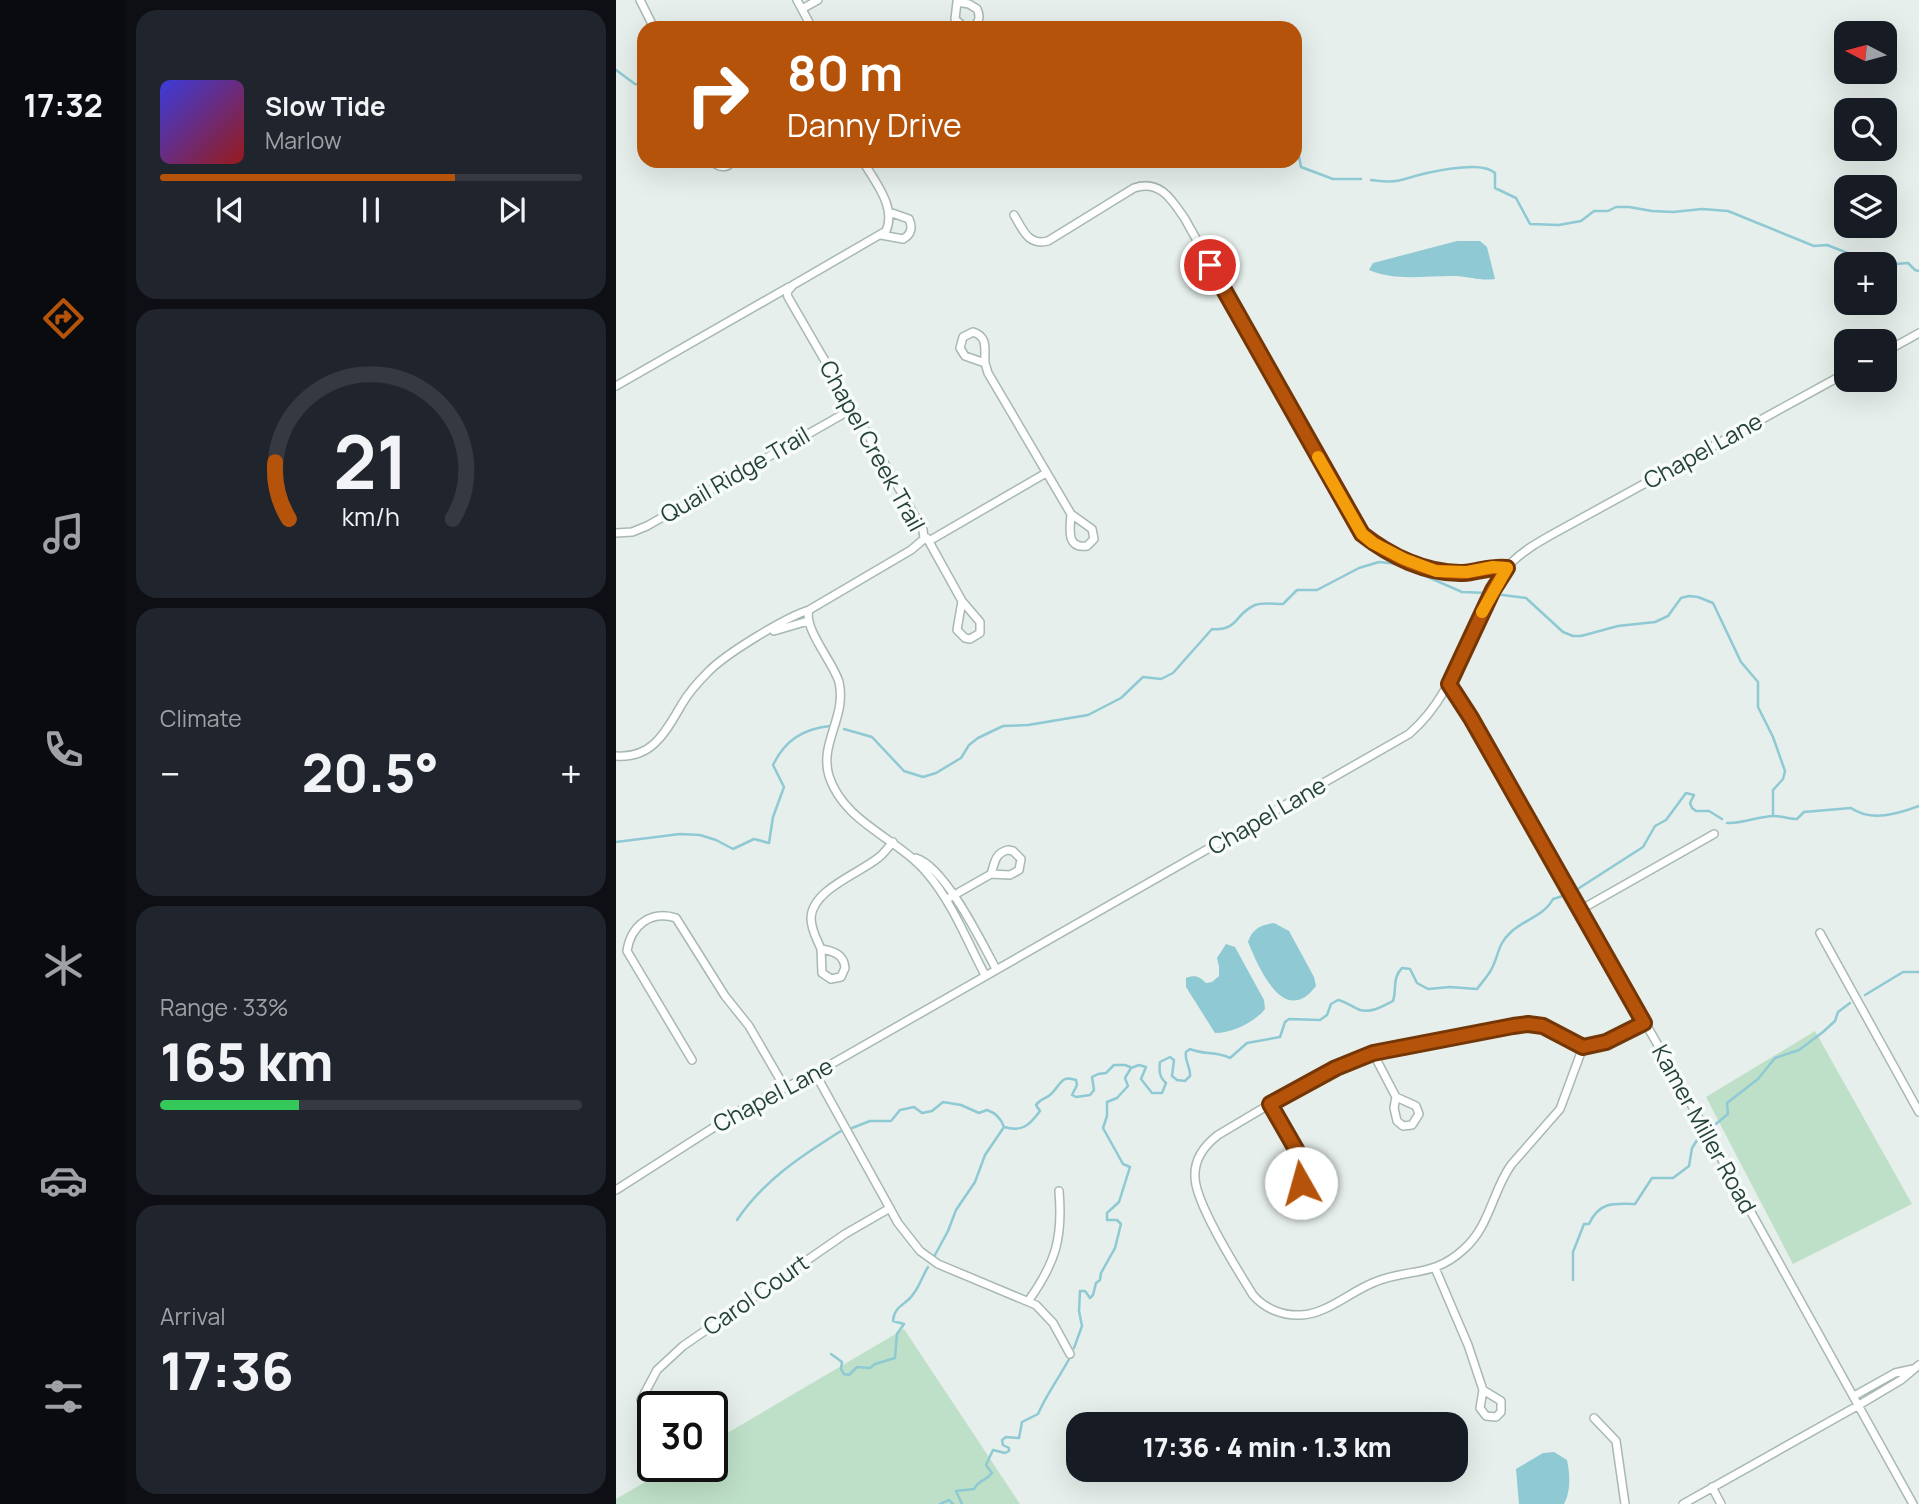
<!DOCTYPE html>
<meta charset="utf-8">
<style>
:root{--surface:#171b24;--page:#20242c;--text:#f1f3f6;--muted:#9ea1a6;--line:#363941;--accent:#b45309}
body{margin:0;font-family:Manrope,sans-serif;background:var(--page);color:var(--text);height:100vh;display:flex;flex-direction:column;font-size:26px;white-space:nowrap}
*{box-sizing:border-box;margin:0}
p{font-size:23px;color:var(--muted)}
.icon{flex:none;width:38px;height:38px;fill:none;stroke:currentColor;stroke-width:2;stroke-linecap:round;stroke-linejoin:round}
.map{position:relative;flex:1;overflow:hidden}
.drawer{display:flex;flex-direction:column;gap:10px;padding:10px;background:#0d0f14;width:490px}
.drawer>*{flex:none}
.guide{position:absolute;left:21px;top:21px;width:665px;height:147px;border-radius:21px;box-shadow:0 7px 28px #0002;background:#b45309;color:#fff;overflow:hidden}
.needle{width:46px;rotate:276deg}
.tools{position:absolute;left:1218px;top:21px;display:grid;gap:14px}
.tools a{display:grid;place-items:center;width:63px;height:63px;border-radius:14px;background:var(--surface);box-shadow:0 7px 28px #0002;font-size:35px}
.speed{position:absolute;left:21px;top:1391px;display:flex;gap:14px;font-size:35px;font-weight:700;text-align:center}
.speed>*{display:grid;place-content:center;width:91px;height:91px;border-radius:50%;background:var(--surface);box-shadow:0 7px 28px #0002;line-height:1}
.speed .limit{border:4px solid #111;border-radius:10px;background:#fff;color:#111}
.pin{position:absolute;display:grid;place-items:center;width:60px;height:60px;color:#fff;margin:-30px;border:4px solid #fff;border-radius:50%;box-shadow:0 2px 7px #0007}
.me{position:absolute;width:77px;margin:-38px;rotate:353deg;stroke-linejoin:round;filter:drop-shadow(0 0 5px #0008)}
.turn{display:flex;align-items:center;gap:24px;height:147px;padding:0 35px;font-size:32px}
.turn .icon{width:91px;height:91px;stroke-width:2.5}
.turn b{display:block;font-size:49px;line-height:60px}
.big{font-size:52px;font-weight:800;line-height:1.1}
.drawer .widget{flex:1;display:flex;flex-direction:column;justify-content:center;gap:10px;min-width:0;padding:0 24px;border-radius:21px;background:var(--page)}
.drawer .dial{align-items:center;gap:0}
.dial svg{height:182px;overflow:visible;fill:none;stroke:var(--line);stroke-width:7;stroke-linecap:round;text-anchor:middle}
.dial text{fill:var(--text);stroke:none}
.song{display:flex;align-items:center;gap:21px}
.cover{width:84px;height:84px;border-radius:10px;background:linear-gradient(135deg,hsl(240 70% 55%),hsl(0 70% 35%))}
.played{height:7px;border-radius:4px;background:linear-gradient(90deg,var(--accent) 70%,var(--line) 70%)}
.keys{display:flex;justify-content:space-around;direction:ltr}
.heat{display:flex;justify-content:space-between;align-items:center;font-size:38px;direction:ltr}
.charge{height:10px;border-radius:5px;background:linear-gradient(90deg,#34c759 33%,var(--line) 0)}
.trip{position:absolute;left:450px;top:1412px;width:402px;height:70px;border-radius:21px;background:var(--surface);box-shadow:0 7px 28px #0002;font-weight:800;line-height:70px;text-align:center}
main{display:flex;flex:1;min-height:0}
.menu{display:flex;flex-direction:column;width:126px;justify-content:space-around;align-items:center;background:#090b0e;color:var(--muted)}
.menu .icon{width:49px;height:49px}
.menu .active{color:var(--accent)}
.menu b{font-size:32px;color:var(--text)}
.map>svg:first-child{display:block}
</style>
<main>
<nav class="menu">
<b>17:32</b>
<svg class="icon active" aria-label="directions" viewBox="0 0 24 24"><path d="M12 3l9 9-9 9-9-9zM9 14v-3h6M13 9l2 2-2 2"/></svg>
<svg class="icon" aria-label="music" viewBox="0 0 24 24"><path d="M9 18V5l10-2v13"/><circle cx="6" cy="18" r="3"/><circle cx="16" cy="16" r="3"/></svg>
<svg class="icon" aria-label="phone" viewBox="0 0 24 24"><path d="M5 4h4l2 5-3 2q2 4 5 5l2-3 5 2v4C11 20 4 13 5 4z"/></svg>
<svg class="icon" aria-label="climate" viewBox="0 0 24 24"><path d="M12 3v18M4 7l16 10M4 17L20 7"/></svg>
<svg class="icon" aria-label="car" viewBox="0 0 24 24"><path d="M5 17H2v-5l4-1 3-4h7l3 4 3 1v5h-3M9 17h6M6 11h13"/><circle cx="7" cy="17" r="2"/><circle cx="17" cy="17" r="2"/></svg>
<svg class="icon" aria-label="filters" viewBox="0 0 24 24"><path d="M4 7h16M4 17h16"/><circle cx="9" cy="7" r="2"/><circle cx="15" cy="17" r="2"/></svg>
</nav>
<section class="drawer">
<div class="widget">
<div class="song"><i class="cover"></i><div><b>Slow Tide</b><p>Marlow</p></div></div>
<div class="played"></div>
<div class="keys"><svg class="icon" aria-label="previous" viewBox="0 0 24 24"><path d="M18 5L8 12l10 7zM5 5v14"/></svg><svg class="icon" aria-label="pause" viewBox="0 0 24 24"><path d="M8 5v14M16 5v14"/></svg><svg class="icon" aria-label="next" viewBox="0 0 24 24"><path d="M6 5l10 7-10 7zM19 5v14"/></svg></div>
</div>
<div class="widget dial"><svg viewBox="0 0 100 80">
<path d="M14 69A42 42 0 1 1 86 69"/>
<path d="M14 69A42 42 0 0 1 8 44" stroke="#b45309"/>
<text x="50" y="56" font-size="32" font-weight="700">21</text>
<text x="50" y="72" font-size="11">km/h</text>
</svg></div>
<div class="widget"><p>Climate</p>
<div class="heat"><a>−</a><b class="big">20.5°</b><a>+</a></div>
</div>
<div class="widget"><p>Range · 33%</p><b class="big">165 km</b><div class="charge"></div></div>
<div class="widget"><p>Arrival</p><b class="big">17:36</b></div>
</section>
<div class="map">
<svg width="1303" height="1504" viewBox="0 0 1303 1504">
<rect width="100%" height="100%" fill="#e6efeb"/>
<path fill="#bfe0c8" d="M 1199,1031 L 1296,1204 L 1177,1264 L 1090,1097 Z
M 288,1329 L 404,1504 L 0,1504 L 0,1499 L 55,1467 L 96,1466 L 96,1442 Z"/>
<path fill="#8ec9d4" d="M 841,241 L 864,241 L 871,247 L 879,279 C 865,281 855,277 841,276 C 813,275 781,282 753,270 L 757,263 Z
M 658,923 L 673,931 L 698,977 L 700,986 C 668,1028 643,968 632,942 C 636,929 645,925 658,923 Z
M 610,944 L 619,947 L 648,1000 L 649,1009 C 639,1022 616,1033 599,1033 L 570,987 L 570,978 C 579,974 584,977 590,983 L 596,982 L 603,976 L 603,967 L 601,958 Z
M 938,1452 L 951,1460 C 954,1474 955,1491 948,1504 L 903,1504 L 900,1469 L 927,1453 Z"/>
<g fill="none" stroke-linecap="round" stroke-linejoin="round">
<path stroke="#8ec9d4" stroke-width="2.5" d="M 0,70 L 19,84 L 28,86
M 679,136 L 685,167 L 717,179 L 745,179
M 755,180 C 766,181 778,183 789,179 C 808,173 865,159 879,173 L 879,188 L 900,198 L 914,224 L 943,225 L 965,221 L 978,211 L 992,211 L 1000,207 L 1013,207 L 1036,211 L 1057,212 L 1086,209 L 1112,211 L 1198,246 L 1211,245 L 1260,264
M 1269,271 L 1273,271 L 1280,264 L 1292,263 L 1299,270 L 1303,271
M 879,594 L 910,598 L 947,632 L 957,636 L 965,636 L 1002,626 L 1039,622 L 1052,616 L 1065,598 L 1073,596 L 1082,597 L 1097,603 L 1125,662 L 1142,682 L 1142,707 L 1157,737 L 1169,771 L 1167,779 L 1157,790 L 1157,816
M 228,729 L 256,737 L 288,771 L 307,777 L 320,773 L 345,758 L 353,745 L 362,738 L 387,726 L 412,725 L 472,715 L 505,698 L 527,677 L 545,679 L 557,673 L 596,629 C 623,631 618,614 639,605 C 647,602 658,604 667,604 L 681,590 L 701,590 L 743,568 L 763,562 L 782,564 L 846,592 L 872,593
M 1111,823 C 1127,824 1142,816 1158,816 C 1166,816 1173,819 1181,819 L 1188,812 L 1235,808 C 1255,822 1282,814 1303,806
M 0,842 L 64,834 L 84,835 L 100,840 L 117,849 L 138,839 L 153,843 L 157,817 L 168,787 L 157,765 C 169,740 187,729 214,726
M 957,892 L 1027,847 L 1039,826 L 1050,820 L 1070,793 L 1078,795 L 1074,803 L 1076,808 L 1080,811 L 1093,811 L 1106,819
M 1249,995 L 1287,972 L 1303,972
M 236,1128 L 254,1121 L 275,1121 L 284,1110 L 298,1107 L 306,1113 L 316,1111 L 327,1102 L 345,1105 L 363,1113 L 371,1110 C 380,1113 385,1118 388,1127 C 406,1132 413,1126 424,1111 L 420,1105 C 424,1099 429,1099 434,1095 C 445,1086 444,1074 460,1080 L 461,1085 L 456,1095 L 460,1097 L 474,1095 L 478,1090 L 476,1077 L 482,1074 L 490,1073 L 498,1065 L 509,1065 L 514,1067
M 1095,1128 L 1112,1114 L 1111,1103 L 1142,1079 L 1159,1058 L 1183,1050 L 1207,1032 L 1219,1021 L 1222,1012 L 1234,1003
M 121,1220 C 147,1181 185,1156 225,1131
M 319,1255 L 332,1231 L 340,1210 L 359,1182 L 369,1155 L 388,1127
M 957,1280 L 957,1252 L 968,1224 L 973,1224 C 983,1202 997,1203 1019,1204 L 1036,1178 L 1057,1178 L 1073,1166 L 1076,1148 L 1085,1134
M 458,1348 L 466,1326 L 463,1311 L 464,1291 L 469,1291 L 474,1298 L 477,1295 L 480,1283 L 484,1280 L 485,1273 L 499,1248 L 505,1224 L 501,1220 L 491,1220 L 491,1213 L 503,1202 L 514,1167 L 507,1164 L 487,1128 L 491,1116 L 491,1102 L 501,1098 L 512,1086 L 509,1078 L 515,1068 L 523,1065 L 530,1067 L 525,1079 L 536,1093 L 546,1093 L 550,1083 C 543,1077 543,1070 544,1062 L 554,1057 L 558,1060 L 556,1076 L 561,1080 L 569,1081 L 574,1076 C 575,1067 568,1061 570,1052 L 574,1049 C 587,1055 600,1051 614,1058 L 631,1043 L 664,1037 L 669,1022 L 673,1019 L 704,1020 L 711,1015 L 715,1004 L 722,1000 C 731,1002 736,1007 744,1010 C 756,1013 767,1006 777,1001 C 781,988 776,978 786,968 L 794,969 L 801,983 L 812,989 L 834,987 L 861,989 C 866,982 874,974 877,966 C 883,953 882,944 895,932 C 909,919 928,916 937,899 L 950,895
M 215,1354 L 226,1362 L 225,1369 L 228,1374 L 233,1375 L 241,1367 L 254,1368 L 259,1364 L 279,1358 L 281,1334 L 288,1324 L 277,1321 C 278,1305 291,1305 298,1293 C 304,1285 307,1275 312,1267
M 324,1504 L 333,1500 L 337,1504
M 346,1504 L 340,1491 L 358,1489 C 362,1480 370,1481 376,1473 L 370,1465 L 377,1450 L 389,1453 L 393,1451 L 393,1448 L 387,1445 L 386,1440 L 390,1437 L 403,1438 L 406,1422 L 422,1414 C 430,1395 443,1378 453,1359"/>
<g stroke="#a8b8b2" stroke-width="10">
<path id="street" d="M 24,0 L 38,28
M 181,0 L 196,28
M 186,9 L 202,0
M 349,28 L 339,19 L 341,2 L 353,4 L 361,9 C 365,17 363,25 354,28
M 96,161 C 103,168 111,169 117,161
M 247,161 C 258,181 281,207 270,231 L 177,285 L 171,292 L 172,297 L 307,530 L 308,539 L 295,550 L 193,610 C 187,628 217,662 223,682 C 231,717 203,743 213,776 C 228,823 282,838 311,873 C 336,902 351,941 369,975
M 398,215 C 407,230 412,246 432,241 L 518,188 C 544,179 556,200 569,219 L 745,534 C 773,556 810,574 847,573 C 862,572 875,566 891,568
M 265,235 L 287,239 C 295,235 297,228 293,219 L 273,212
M 357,332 C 373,337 368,350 369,363 L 349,356 L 344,348 L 347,337 Z
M 1269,352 L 1303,333
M 369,363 L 372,373 L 455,514
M 0,386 L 173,287
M 455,514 L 476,529 L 478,539 L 471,546 C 450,549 454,529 455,514 Z
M 0,533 L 16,532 L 31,526 L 236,409
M 311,538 L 346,601
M 313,541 L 430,473
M 346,601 L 364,622 L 364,633 L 354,639 L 349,638 L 341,630 Z
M 158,631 L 192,621
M 833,684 L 855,718 L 1055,1068 L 1297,1504
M 0,756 C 37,759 50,731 66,704 C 73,692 83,681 93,671 C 111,653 170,617 193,610
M 392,850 L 397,851 L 405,859 L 403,870 L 394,875 L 375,874 C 379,862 379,853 392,850 Z
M 300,858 C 329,867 365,941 380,969
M 333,898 L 375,874
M 964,910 L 1098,834
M 1204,933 L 1303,1112
M 205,949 C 201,939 195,930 195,918 C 196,890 242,874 262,858 C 268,854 272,847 277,842
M 205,949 C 217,951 228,954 229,968 L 225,977 L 215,979 L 206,973 Z
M 967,1047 L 944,1109 L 895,1165 C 876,1192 874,1226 848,1249 C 817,1278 792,1268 759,1282 C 735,1291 711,1314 685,1315 C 667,1316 649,1309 637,1295 C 622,1271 579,1203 579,1177 C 578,1159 589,1145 602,1135 L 654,1104 L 739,1059 L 769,1050 L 912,1024 C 936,1026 943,1039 962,1046 C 979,1052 1013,1031 1028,1023
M 757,1053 L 780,1097
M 76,1060 L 11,951 C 15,925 35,910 60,918 L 109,996 L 133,1026 L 169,1088
M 199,1073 L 282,1223 L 304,1251 L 322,1264 L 420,1305 L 437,1323 L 454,1354
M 780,1097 L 800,1106 L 803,1114 L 796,1125 L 787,1126 L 781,1121 L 778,1108 Z
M 654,1104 L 687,1163
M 687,1163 L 700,1167 L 708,1173 L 710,1182 L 704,1189 L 695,1191 L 687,1187 L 684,1178 Z
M 0,1190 L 128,1108 L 205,1070 L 793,734 C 831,702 846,653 867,609 C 875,594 883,576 895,563 C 907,551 921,543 935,535 L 1230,373
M 819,1268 L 852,1345 L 867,1390
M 413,1300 C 440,1262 447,1237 443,1191
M 867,1390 L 885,1401 L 885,1412 L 880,1417 L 870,1416 L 864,1408 Z
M 1238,1396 L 1279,1373 L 1297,1369
M 25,1400 L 41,1370 L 67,1346 L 229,1234 L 274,1208
M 978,1418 L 1000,1441 L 1009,1504
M 1096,1487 L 1105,1504
M 1067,1504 L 1243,1405 L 1285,1380 L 1303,1365"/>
</g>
<use href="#street" stroke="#fff" stroke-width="7"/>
</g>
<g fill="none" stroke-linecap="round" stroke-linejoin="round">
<g stroke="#753606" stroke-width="18">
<path id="route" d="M 594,265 L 746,534 C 774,556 810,574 847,573 C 862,572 875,566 891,568 L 877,590 L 833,684 L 855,718 L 1028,1023 L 990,1042 L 967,1047 L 927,1026 L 912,1024 L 897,1026 L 757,1053 L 720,1068 L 654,1104 L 685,1158 L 685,1183"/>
</g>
<use href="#route" stroke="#b45309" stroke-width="12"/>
<path stroke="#f59e0b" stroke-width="12" d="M 702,457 L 746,534 L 757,543 L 788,559 L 820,571 L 851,572 L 877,567 L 891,568 L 866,612"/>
</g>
<g text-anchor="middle" stroke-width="7" stroke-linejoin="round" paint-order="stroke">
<g font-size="23" fill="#24423a" stroke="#f7fbf9">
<text transform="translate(256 446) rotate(61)" y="8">Chapel Creek Trail</text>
<text transform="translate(1087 451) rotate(-29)" y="8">Chapel Lane</text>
<text transform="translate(119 475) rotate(-30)" y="8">Quail Ridge Trail</text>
<text transform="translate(651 816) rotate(-30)" y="8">Chapel Lane</text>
<text transform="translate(157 1095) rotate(-28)" y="8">Chapel Lane</text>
<text transform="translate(1088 1129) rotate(61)" y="8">Kamer Miller Road</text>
<text transform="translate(140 1295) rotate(-35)" y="8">Carol Court</text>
</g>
</g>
</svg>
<div class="tools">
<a><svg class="needle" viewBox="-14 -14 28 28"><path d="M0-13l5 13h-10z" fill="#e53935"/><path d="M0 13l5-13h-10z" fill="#9ea1a6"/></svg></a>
<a><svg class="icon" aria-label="search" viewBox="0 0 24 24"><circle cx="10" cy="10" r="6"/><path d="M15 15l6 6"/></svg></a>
<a><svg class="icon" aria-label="layers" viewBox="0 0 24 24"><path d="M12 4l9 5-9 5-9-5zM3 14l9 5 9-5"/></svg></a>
<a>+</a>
<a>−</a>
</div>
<div class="speed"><div class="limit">30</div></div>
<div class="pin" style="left:594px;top:265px;background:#d93025"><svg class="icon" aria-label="arrive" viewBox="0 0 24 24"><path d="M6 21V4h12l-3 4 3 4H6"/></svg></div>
<svg class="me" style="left:685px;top:1183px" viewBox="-20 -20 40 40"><circle r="19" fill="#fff"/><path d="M0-13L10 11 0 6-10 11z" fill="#b45309"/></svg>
<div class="trip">17:36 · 4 min · 1.3 km</div>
<div class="guide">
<div class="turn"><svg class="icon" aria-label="right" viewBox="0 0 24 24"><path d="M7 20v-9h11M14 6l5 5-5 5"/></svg><div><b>80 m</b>Danny Drive</div></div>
</div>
</div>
</main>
